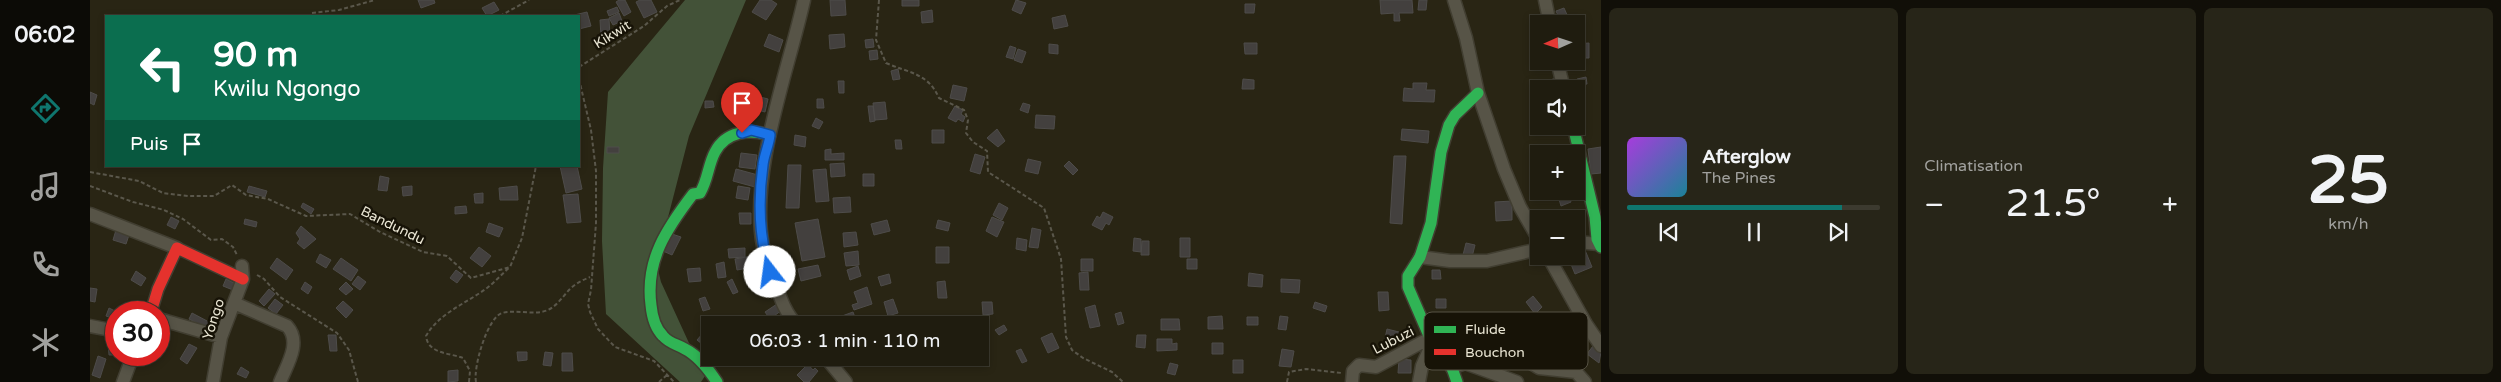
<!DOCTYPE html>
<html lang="fr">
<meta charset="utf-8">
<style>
:root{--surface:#1f1c0f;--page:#272518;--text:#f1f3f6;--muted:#a1a19e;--line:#3c3a2f;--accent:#0f766e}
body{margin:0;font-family:"Varela Round",sans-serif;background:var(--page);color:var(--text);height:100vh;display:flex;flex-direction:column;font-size:19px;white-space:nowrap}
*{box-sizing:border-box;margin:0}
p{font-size:16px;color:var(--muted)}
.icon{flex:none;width:28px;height:28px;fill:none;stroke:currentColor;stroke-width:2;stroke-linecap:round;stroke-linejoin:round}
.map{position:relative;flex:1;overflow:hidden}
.side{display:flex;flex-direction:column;gap:8px;padding:8px;background:#110f08;width:900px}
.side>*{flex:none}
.guide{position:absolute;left:15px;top:15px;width:475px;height:152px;border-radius:0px;box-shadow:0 2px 8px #0003,0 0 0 1px var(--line);background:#0b6e4f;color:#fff;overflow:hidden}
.needle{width:32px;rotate:267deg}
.controls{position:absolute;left:1440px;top:15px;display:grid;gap:10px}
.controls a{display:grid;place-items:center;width:55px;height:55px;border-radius:0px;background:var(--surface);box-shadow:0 2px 8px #0003,0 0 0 1px var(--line);font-size:25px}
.speed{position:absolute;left:15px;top:301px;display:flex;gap:10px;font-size:25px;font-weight:700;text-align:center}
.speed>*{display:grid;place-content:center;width:65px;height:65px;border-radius:50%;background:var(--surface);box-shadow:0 2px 8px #0003,0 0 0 1px var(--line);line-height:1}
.speed .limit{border:8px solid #d22;background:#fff;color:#111}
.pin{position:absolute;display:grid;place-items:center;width:42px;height:42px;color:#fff;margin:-51px -21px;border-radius:50% 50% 50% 0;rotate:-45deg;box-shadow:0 0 5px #0007}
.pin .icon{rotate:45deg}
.me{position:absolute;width:55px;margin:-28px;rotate:345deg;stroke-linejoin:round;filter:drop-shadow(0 0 4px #0008)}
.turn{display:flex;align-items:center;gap:18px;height:105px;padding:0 25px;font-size:22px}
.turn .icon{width:65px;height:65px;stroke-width:2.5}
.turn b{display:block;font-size:35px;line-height:42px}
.then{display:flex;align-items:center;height:48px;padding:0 25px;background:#0003;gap:10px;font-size:19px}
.big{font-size:38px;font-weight:600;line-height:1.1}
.side .tile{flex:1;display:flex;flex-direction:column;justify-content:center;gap:8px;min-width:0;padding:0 18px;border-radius:8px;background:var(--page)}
.side .dial{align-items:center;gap:0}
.dial b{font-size:65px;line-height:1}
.song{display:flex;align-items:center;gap:15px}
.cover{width:60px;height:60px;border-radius:8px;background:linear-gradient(135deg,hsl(280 70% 55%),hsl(190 70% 35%))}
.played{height:5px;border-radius:2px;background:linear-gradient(90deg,var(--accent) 85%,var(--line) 85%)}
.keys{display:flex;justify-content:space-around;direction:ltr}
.heat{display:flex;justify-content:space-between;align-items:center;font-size:28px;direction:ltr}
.side .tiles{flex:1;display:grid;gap:8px;grid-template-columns:repeat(3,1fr)}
.trip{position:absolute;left:611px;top:316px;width:288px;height:50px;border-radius:0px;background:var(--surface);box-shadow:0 2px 8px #0003,0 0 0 1px var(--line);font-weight:600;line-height:50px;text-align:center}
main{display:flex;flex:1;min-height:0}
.tab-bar{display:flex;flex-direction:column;width:90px;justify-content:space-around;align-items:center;background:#0c0b06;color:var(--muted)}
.tab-bar .icon{width:35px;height:35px}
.tab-bar .on{color:var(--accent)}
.tab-bar b{font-size:22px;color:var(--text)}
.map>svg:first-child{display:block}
</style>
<main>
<nav class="tab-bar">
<b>06:02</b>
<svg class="icon on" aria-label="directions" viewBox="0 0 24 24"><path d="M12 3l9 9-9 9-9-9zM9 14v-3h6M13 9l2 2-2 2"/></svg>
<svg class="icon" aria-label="music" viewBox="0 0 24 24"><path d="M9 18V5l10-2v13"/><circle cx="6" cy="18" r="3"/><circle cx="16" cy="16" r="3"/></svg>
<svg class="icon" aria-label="phone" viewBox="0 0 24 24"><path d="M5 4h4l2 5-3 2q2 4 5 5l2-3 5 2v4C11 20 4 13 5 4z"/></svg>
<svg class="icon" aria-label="climate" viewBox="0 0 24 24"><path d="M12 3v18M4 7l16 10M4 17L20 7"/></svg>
</nav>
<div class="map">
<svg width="1511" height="382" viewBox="0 0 1511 382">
<rect width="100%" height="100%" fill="#292514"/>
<path fill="#435238" d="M 595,0 L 656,0 L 599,136 L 574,233 L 564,253 L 571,282 L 599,343 L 619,370 L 611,382 L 590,382 L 516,314 L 512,241 L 513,168 L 518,92 Z"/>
<path fill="#43403e" stroke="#4e4c4a" d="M 328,0 L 344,0 L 345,3 L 331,8 Z
M 529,0 L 535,0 L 541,12 L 534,16 L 526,2 Z
M 550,0 L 561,0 L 567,12 L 554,18 L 546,2 Z
M 670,0 L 681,0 L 687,4 L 676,20 L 662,12 Z
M 740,0 L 755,0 L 756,15 L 741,16 Z
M 812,0 L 829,0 L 829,6 L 812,6 Z
M 926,0 L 936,3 L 931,14 L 922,10 Z
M 1290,0 L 1322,0 L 1323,13 L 1309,13 L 1310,21 L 1304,21 L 1304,13 L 1291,14 Z
M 1329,0 L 1337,0 L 1336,10 L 1328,10 Z
M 404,2 L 409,10 L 397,16 L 392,8 Z
M 1155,4 L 1165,4 L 1164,13 L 1155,13 Z
M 527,7 L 529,12 L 519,16 L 517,11 Z
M 1474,8 L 1478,17 L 1470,20 L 1466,11 Z
M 842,10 L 843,22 L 832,23 L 831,12 Z
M 497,12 L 501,26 L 489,29 L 489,16 L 480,16 Z
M 529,13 L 532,21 L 523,25 L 519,18 Z
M 975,15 L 978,26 L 964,29 L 962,18 Z
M 519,19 L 520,36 L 511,37 L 510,20 Z
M 679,34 L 693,40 L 689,52 L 674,46 Z
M 754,34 L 755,47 L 740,49 L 739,35 Z
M 783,39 L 784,47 L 776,48 L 775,40 Z
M 1154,43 L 1167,43 L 1167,54 L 1155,54 Z
M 1499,43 L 1499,58 L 1486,58 L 1486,44 Z
M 959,44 L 968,45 L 968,54 L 959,53 Z
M 920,46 L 926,48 L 923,59 L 916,57 Z
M 928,49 L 936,52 L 932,63 L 924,60 Z
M 787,50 L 788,59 L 780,60 L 779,51 Z
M 808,69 L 810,79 L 803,80 L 801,71 Z
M 1496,77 L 1497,84 L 1488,85 L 1487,79 Z
M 1466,78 L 1469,86 L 1453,89 L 1451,83 Z
M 1153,79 L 1164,80 L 1164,89 L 1152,89 Z
M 748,81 L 754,81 L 754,93 L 749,93 Z
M 1323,83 L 1337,83 L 1336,90 L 1345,90 L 1344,102 L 1313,101 L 1314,88 L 1323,89 Z
M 863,85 L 877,88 L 874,101 L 860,98 Z
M 0,92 L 7,95 L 4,105 L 0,103 Z
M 659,94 L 678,99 L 675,112 L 656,107 Z
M 727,99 L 733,99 L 734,108 L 727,108 Z
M 615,101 L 623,101 L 624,107 L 615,108 Z
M 795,102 L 797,119 L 785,120 L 783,103 Z
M 933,103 L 940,105 L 938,113 L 930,110 Z
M 778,106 L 783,106 L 785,121 L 780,122 Z
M 865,106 L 873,110 L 871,114 L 875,117 L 873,122 L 868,119 L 866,122 L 858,118 Z
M 652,110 L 662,111 L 660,122 L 651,120 Z
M 946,115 L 965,116 L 964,129 L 945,128 Z
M 726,118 L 733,122 L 729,129 L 722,126 Z
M 907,129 L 915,141 L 908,147 L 897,138 Z
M 1312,129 L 1339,131 L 1338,143 L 1311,140 Z
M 842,130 L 854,130 L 854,143 L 842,143 Z
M 705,135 L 716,137 L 715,147 L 704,145 Z
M 805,140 L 811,140 L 812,149 L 806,149 Z
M 1455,145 L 1461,145 L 1461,154 L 1455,154 Z
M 517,147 L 529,147 L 529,153 L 517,153 Z
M 1511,147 L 1511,173 L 1501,174 L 1498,149 Z
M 741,149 L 741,154 L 754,153 L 754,160 L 735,160 L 735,150 Z
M 651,153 L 667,155 L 665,169 L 649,167 Z
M 885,154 L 895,157 L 890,174 L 880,171 Z
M 1304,156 L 1316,156 L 1312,224 L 1300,223 Z
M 938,159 L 951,162 L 948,174 L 935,171 Z
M 979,161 L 988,170 L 983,175 L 974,166 Z
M 754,163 L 755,176 L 741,177 L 740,164 Z
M 698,165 L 711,165 L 709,208 L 696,208 Z
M 470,166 L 487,166 L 492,189 L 476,193 Z
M 646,169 L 668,175 L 665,187 L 643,181 Z
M 736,169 L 739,201 L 726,202 L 723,170 Z
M 773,174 L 784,174 L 784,186 L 773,186 Z
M 290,176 L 299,178 L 297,191 L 288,190 Z
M 159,186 L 177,191 L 175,197 L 157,192 Z
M 322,186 L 322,195 L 313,196 L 312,187 Z
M 427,186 L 428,200 L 410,200 L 409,188 Z
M 648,186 L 660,188 L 658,200 L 646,198 Z
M 393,193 L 393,203 L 385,203 L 384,194 Z
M 1478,193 L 1481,202 L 1471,206 L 1468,196 Z
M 488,194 L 491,222 L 477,223 L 473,195 Z
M 760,197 L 761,212 L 744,213 L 743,198 Z
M 1422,201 L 1422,220 L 1406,221 L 1405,202 Z
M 213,203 L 224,209 L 221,214 L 211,207 Z
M 909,203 L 918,208 L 912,220 L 903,215 Z
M 376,206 L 377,213 L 365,214 L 365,207 Z
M 1013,212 L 1023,217 L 1019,225 L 1016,223 L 1012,230 L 1002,225 L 1007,216 L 1010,218 Z
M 649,213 L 661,213 L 661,224 L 650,224 Z
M 81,217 L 89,221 L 85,229 L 77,225 Z
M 902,217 L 914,222 L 907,237 L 896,231 Z
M 155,219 L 167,222 L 166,227 L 154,224 Z
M 728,219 L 735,257 L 712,261 L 705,223 Z
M 797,220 L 800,231 L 784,235 L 781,224 Z
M 848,220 L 860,223 L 858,231 L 846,228 Z
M 399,223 L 413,228 L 409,237 L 396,232 Z
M 211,226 L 226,239 L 214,249 L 207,243 L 210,239 L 206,233 Z
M 942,228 L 951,230 L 948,248 L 939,247 Z
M 26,230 L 39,235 L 36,244 L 23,240 Z
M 766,232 L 768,245 L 754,247 L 753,233 Z
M 579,233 L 591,237 L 582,255 L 573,251 Z
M 927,238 L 937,240 L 936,251 L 926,249 Z
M 1044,238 L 1051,239 L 1051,252 L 1043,251 Z
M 1090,238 L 1100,238 L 1100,257 L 1090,257 Z
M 1052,241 L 1059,241 L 1059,255 L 1051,255 Z
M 1376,243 L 1385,245 L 1382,257 L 1373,255 Z
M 389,247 L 401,256 L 392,267 L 380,258 Z
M 846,247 L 859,247 L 859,263 L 846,263 Z
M 655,248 L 655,257 L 639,258 L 638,249 Z
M 1495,250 L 1502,267 L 1485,274 L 1478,257 L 1486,256 L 1486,254 Z
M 768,251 L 769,265 L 756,266 L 754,253 Z
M 230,254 L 241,260 L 236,268 L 226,262 Z
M 662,256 L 664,267 L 647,270 L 645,259 Z
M 187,258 L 203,270 L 196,280 L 180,268 Z
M 251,258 L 268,270 L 261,281 L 243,269 Z
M 991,259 L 1003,259 L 1003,271 L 991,271 Z
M 1097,259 L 1107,259 L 1107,269 L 1097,269 Z
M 634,262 L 636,277 L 628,278 L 626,264 Z
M 728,265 L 731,276 L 711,281 L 708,269 Z
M 768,266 L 771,276 L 760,280 L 757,270 Z
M 610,268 L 611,281 L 599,282 L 597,269 Z
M 366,270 L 373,275 L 367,283 L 360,278 Z
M 1342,270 L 1350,270 L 1351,279 L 1342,279 Z
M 46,271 L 56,278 L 51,286 L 41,280 Z
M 998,272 L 999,290 L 990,290 L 989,273 Z
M 1159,273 L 1173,275 L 1172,287 L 1158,286 Z
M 799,274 L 801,283 L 791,286 L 788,277 Z
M 268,276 L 276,282 L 270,290 L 262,284 Z
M 671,278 L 676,287 L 666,292 L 662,283 Z
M 136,279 L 146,284 L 143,290 L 133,286 Z
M 642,279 L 648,292 L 643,294 L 637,282 Z
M 1191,279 L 1210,280 L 1209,293 L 1191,292 Z
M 855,281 L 857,298 L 848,298 L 847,282 Z
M 215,282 L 222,287 L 218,294 L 211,289 Z
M 256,282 L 263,289 L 256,295 L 249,289 Z
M 777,287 L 782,304 L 764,310 L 762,305 L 768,303 L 764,292 Z
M 0,288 L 7,289 L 5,302 L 0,301 Z
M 179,289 L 185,294 L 174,306 L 169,301 Z
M 1288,292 L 1298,292 L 1299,310 L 1289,311 Z
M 1443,296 L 1452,307 L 1445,314 L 1436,302 Z
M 615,297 L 620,309 L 613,311 L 609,299 Z
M 185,299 L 193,305 L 186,314 L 178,308 Z
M 803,299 L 808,313 L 798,316 L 794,302 Z
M 1346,299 L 1356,299 L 1356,308 L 1346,308 Z
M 253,301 L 263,310 L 256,318 L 246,308 Z
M 892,302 L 902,302 L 903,314 L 893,315 Z
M 1225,302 L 1237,306 L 1235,312 L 1223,308 Z
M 687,304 L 692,310 L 680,319 L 675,312 Z
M 1005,305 L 1010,326 L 1000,328 L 995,308 Z
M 19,308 L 25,311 L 22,318 L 16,316 Z
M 763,312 L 768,325 L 755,325 L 752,316 Z
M 1031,312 L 1034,323 L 1028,325 L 1025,314 Z
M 102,313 L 119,322 L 116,328 L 99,319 Z
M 1132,316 L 1133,329 L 1118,329 L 1118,317 Z
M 1190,316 L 1198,317 L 1196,330 L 1188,329 Z
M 1157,317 L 1168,317 L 1168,325 L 1157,325 Z
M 1071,319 L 1089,319 L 1090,330 L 1071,330 Z
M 914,325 L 917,330 L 909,335 L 905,330 Z
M 1297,329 L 1309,332 L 1306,346 L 1294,343 Z
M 613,333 L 618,337 L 612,344 L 607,340 Z
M 962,333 L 969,348 L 958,353 L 951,338 Z
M 238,335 L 246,335 L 247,351 L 240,351 Z
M 1047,335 L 1056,335 L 1055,348 L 1046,347 Z
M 1067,339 L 1082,339 L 1082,344 L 1087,343 L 1087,350 L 1067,351 Z
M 26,343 L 26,355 L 19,355 L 18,344 Z
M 1122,343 L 1133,343 L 1133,354 L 1122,354 Z
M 99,344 L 107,348 L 97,364 L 90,359 Z
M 1503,346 L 1511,352 L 1509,363 L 1497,354 Z
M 931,349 L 937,361 L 932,363 L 926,351 Z
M 1192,349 L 1204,351 L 1201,367 L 1189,366 Z
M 427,352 L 437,352 L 437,360 L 428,361 Z
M 455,352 L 463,353 L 461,366 L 453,365 Z
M 472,353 L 482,353 L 483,371 L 472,371 Z
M 8,356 L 16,359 L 10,378 L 2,375 Z
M 1309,359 L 1321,360 L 1321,373 L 1308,373 Z
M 1143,360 L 1153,360 L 1153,373 L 1143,373 Z
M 716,362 L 723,370 L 725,368 L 728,371 L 719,382 L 714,382 L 707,375 L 715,367 L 713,365 Z
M 1080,363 L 1088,365 L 1085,375 L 1077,373 Z
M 151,367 L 159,372 L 156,378 L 147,374 Z
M 368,370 L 368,381 L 358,382 L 358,371 Z"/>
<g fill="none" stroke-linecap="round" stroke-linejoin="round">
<g stroke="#413e31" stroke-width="15">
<path id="street" d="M 1364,0 L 1376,38 L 1388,93 L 1414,169 L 1430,207 L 1449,240
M 1455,0 L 1460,24
M 1467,61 L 1474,89
M 0,214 L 87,248
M 1486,242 L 1509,244
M 1458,256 L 1496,324 L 1511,346
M 1330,257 L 1360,261 L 1397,261 L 1449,249
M 144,303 L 197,326 C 212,342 197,365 190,382
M 69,319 L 131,337
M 707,325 C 696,314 691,300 686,285 C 681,272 675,260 673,246 C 659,173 698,72 714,0
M 0,326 L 26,331
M 736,358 L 756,382
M 1362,368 L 1375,363 L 1427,382
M 33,382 L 43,355
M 123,382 L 131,337 L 153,279 L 152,266
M 1262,382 L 1263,371 L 1269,365 L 1286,367 L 1340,338
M 1329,382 L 1332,366 L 1343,341 L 1362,336 L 1380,335 L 1411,344 L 1449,368 L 1486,372 L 1495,382"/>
</g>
<g stroke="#413e31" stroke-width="14">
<path id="fast" d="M 1483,126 L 1505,217 L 1507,239 L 1511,247
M 627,382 C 619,370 609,356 595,349 C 587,344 580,344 573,336 C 565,328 562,316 561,305 C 555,260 577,228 603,194 L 610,193 C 618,180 618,165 625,152 C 636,131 659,129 680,135
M 1367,382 L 1362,368 L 1340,338 L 1318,287 L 1318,276 L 1330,257 L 1341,223 L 1351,152 L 1359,125 L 1365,115 L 1388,93"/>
</g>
<g stroke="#413e31" stroke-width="14">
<path id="jam" d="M 61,312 L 68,289 L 87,248 L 153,279"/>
</g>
<path stroke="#5a574b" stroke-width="2" stroke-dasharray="4 2.5" stroke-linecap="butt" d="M 789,0 L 786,40 L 796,63 C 819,73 838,73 849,98 L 874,110 L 878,120 L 876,133 L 883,142 L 897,151 L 898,172 L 954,208 L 971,259 L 976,337 L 982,350 L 993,358 L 1022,372 L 1033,382
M 222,13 L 249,10 L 285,0
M 410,16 L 439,0
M 489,67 L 554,26 L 577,6 L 590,0
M 489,79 L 501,130 L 506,171 L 506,223 L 501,290 L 498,304 L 500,312 L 508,329 L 525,347 L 564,361 L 584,382
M 0,172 L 49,181 L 73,193 L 98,196 L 124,196 L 142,185 L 156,195 L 178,199 L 216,216 L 260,214 L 290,232 L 333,252 L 357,256 L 381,278 L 420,267 L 432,238 L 446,166
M 0,186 L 43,202 L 74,210 L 93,219 L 121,240 L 132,239 L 143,247 L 147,255
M 167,275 L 174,279 L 190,297 L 247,333 L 259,350 L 268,382
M 379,382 L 380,371 L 373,358 C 360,353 338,354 336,336 C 349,313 377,303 397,288 C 405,282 412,274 420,267
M 386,382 C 383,368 397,318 412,313 C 427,309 444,316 458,310 C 468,305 473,296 480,289 C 486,283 493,280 500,277
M 569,382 L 577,375
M 1197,382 L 1199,372 L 1216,369 L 1252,373"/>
<use href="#street" stroke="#575447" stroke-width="12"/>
<use href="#fast" stroke="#30b455" stroke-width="11"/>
<use href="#jam" stroke="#e5322d" stroke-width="11"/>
</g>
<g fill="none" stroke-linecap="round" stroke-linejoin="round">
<g stroke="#114b97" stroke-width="12">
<path id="route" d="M 652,133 L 661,130 L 680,135 C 679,145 674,155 673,165 C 668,201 669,238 680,272"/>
</g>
<use href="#route" stroke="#1a73e8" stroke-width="9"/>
</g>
<g text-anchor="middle" stroke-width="5" stroke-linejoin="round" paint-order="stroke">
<g font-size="14" fill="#e9e5d3" stroke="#171307">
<text transform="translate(522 34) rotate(-32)" y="5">Kikwit</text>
<text transform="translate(303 225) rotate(26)" y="5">Bandundu</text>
<text transform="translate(123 319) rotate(-72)" y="5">Yongo</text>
<text transform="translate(1303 340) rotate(-27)" y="5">Lubuzi</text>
</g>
</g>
<rect x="1334" y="312" width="164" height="58" rx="8" fill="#171307" stroke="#565244" stroke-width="1"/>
<rect x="1344" y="326" width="22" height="7" fill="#30b455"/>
<rect x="1344" y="349" width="22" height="6" fill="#e5322d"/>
<g font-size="14" fill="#e9e5d3">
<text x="1375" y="334">Fluide</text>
<text x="1375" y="357">Bouchon</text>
</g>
</svg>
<div class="controls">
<a><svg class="needle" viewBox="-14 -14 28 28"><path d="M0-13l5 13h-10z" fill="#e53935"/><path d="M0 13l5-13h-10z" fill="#a1a19e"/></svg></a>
<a><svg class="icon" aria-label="sound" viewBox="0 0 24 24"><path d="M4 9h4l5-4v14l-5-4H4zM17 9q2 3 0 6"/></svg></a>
<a>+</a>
<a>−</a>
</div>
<div class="speed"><div class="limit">30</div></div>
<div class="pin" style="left:652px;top:133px;background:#d93025"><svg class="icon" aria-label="arrive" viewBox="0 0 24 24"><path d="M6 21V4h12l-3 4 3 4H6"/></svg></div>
<svg class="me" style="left:680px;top:272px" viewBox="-20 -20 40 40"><circle r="19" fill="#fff"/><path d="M0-13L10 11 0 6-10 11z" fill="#1a73e8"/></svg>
<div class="trip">06:03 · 1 min · 110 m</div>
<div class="guide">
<div class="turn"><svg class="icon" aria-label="left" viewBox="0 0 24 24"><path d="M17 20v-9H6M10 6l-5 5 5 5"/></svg><div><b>90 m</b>Kwilu Ngongo</div></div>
<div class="then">Puis<svg class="icon" aria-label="arrive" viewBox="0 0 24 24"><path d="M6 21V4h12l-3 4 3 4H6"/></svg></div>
</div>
</div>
<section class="side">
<div class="tiles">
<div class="tile">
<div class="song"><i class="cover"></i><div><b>Afterglow</b><p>The Pines</p></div></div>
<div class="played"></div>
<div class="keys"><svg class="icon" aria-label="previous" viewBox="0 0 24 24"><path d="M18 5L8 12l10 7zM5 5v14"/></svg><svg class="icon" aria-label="pause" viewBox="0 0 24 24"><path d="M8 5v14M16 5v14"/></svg><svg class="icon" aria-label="next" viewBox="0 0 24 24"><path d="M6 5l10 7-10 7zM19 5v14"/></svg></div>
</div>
<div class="tile"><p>Climatisation</p>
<div class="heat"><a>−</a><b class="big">21.5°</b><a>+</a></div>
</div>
<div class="tile dial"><b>25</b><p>km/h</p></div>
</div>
</section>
</main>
